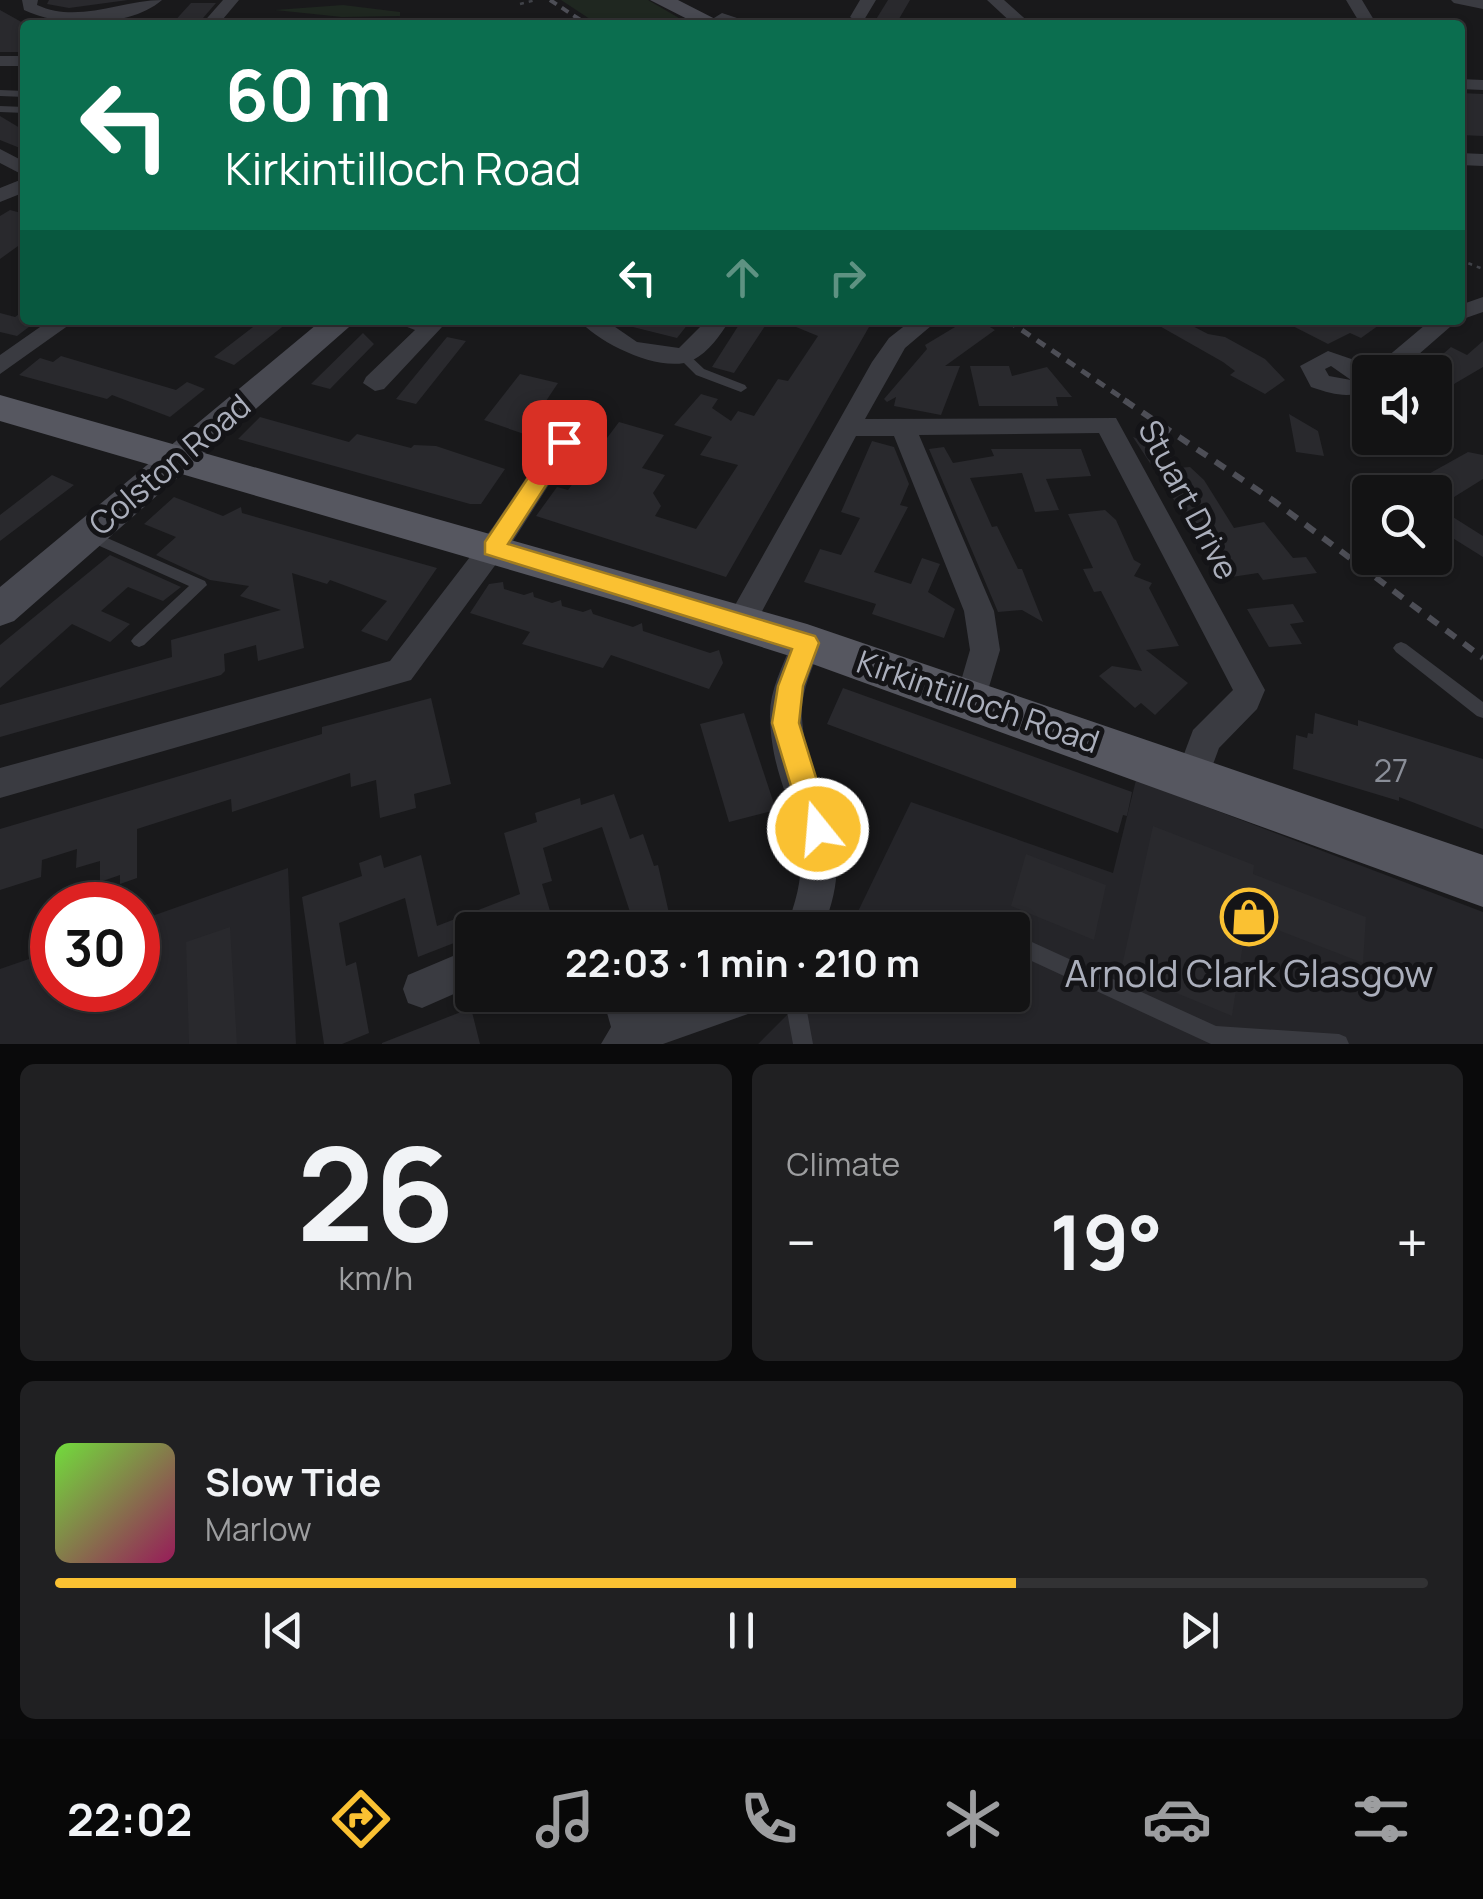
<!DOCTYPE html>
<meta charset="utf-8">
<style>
:root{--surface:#131314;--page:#202022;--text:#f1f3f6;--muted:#9d9ea0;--line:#323234;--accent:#fac132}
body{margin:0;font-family:Manrope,sans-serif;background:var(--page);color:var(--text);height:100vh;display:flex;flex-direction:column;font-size:38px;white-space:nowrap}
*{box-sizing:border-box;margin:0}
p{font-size:32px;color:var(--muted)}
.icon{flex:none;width:55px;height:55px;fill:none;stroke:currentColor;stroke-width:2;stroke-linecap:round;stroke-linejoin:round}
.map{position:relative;height:1044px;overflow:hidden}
.panel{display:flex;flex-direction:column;gap:20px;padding:20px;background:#0a0a0b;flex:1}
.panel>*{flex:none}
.top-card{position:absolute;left:20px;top:20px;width:1445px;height:305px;border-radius:10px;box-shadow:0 2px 8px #0004,0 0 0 2px var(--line);background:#0b6e4f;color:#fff;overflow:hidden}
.fabs{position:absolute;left:1352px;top:355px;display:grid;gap:20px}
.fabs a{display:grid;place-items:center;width:100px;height:100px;border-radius:10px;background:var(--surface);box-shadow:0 2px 8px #0004,0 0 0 2px var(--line);font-size:50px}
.speed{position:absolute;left:30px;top:882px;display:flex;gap:20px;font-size:50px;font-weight:700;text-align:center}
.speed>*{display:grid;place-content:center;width:130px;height:130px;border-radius:50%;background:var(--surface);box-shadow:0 2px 8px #0004,0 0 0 2px var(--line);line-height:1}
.speed .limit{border:15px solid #d22;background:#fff;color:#111}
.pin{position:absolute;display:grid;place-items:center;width:85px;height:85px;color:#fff;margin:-42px;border-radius:20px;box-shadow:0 5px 15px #0006}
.me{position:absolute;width:110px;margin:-55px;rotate:343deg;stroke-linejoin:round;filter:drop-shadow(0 0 8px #0008)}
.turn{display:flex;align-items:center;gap:35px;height:210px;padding:0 40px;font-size:45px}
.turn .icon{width:130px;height:130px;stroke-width:2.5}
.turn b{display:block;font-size:70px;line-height:85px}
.lanes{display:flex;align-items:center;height:95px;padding:0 40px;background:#0003;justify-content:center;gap:50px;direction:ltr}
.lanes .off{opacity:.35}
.big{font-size:75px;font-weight:700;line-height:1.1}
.panel .tile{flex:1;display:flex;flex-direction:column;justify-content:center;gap:15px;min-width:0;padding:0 35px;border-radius:15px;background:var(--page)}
.panel .dial{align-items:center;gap:0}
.dial b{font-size:130px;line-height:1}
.song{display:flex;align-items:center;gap:30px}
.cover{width:120px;height:120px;border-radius:15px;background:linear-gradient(135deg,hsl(100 70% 55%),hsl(330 70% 35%))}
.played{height:10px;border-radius:5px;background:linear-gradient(90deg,var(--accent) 70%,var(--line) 70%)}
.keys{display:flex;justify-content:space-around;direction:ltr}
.heat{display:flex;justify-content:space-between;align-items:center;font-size:55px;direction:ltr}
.panel .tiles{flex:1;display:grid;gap:20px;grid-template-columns:1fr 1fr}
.tile:last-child{grid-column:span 2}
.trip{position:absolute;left:455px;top:912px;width:575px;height:100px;border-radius:10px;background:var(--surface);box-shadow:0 2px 8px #0004,0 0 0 2px var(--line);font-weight:700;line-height:100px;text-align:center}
.menu{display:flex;height:160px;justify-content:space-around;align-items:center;background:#080808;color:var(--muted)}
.menu .icon{width:70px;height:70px}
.menu .on{color:var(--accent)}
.menu b{font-size:45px;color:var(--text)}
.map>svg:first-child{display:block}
</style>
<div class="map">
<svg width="1483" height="1044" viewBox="0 0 1483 1044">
<rect width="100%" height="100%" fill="#19191b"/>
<path fill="#252529" d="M 1136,780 L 1483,912 L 1483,1044 L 758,1044 L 807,995 L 1012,995 L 1012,930 L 849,930 L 911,802 L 1113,873 Z
M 288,868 L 296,1044 L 0,1044 L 0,969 L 52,951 L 52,990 L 138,990 L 138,921 Z"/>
<path fill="#1f2720" d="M 561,0 L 648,0 L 691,25 L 599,25 Z
M 343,5 L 400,12 L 400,16 L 342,17 L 275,10 Z"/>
<path fill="#29292d" d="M 49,0 L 128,0 L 69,8 L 47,4 Z
M 888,0 L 910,0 L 896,24 L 875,21 Z
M 191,3 L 216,3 L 197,25 L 171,25 Z
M 0,10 L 25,24 L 25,52 L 0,52 Z
M 1460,93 L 1483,94 L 1483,136 L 1460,135 Z
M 0,116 L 25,131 L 25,150 L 0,140 Z
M 10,210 L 25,214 L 25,241 L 0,259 L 0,216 Z
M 25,310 L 25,320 L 38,320 L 17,336 L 0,332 L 0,313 L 15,317 Z
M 262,320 L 291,320 L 234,365 L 214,357 Z
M 630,320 L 674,320 L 688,324 L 677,338 L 629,326 Z
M 742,320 L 769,320 L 734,373 L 712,367 Z
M 779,320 L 873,320 L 726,577 L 536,516 L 557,487 L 568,490 L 619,422 L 664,435 L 642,468 L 665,475 L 653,493 L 661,506 L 655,516 L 696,529 L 738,465 L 700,455 L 712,437 L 674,425 L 701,394 L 718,399 L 712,408 L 731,421 L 738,411 L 754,416 L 778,379 L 788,381 L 818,336 Z
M 959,320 L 978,320 L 995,330 L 945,366 L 960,366 L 941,415 L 894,406 L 896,397 L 887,402 L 884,399 L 927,349 L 925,345 L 960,324 Z
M 1149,320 L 1181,320 L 1208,334 L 1225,337 L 1265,359 L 1285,380 L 1265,394 L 1230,375 L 1235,371 L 1223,362 Z
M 1281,320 L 1386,320 L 1361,338 L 1350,333 L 1328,344 Z
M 363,333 L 374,344 L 330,389 L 311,384 Z
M 447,337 L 466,341 L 416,404 L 396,399 Z
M 1483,341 L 1483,367 L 1454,384 L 1454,380 L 1435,396 L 1435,361 L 1451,347 L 1467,355 Z
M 61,356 L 176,390 L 187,382 L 205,389 L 170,417 L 112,395 L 107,399 L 19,375 L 40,358 L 53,362 Z
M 970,366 L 1009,366 L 1012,376 L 1047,367 L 1072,397 L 1056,397 L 1058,406 L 979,406 Z
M 520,374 L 558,383 L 524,434 L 484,420 Z
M 1289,414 L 1318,431 L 1324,456 L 1296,452 Z
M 260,417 L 349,442 L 357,434 L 411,448 L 414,445 L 436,446 L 505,469 L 481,504 L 470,504 L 238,439 Z
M 1133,437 L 1167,450 L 1178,468 L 1190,467 L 1204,480 L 1234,528 L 1264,522 L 1293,558 L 1306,557 L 1317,573 L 1263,580 L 1258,573 L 1225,578 Z
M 872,441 L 894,447 L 909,484 L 900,505 L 908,507 L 874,572 L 911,584 L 922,558 L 940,564 L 928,592 L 955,609 L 944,638 L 872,614 L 876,604 L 804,582 L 820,549 L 841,555 L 860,518 L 841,512 Z
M 944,447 L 953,463 L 994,456 L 991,449 L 1081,449 L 1091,476 L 1046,479 L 1059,510 L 1035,512 L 1022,473 L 970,478 L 992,527 L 997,526 L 1018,569 L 1022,569 L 1043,622 L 1022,610 L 998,612 L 929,449 Z
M 1468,452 L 1483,455 L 1483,479 L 1446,502 L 1416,481 Z
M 52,475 L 74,485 L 0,541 L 0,515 Z
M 174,497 L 223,516 L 241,507 L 242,513 L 437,568 L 387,641 L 361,631 L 387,601 L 330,580 L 327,584 L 292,573 L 304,648 L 258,661 L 256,645 L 224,654 L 225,671 L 221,675 L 0,737 L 0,705 L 172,657 L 171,640 L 281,610 L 240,596 L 249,586 L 210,580 L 156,555 L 176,537 L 144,524 Z
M 1105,510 L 1116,520 L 1134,560 L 1141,564 L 1134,576 L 1152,583 L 1149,588 L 1179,646 L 1146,650 L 1188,683 L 1155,715 L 1141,703 L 1135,708 L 1099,676 L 1112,666 L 1142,671 L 1101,591 L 1094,592 L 1083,569 L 1093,568 L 1068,514 Z
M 1448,514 L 1483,536 L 1483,557 L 1435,527 Z
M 110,555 L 181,587 L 163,601 L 128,587 L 101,611 L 130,624 L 110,642 L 72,624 L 0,688 L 0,645 Z
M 503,582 L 504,589 L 524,595 L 533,592 L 534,597 L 552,603 L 561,600 L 562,606 L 583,612 L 591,609 L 593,614 L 633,627 L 642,623 L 643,631 L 710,653 L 719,650 L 723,663 L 709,689 L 611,655 L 603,668 L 522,644 L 530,632 L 470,613 L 489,584 Z
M 1293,604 L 1304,622 L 1290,624 L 1302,644 L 1269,647 L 1247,609 Z
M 843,688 L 1132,792 L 1127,816 L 1123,815 L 1118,833 L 827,724 Z
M 431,698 L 451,784 L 414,794 L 416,808 L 380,818 L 376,780 L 351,787 L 350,773 L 232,812 L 231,799 L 137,829 L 137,878 L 120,884 L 120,875 L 100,882 L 100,861 L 76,868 L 77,849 L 42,860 L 41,877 L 0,890 L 0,829 L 322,734 L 322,727 Z
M 744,713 L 776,810 L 729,822 L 700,724 Z
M 1315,713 L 1358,726 L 1358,720 L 1483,759 L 1483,829 L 1399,797 L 1399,801 L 1293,769 L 1296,735 L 1307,738 L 1308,733 L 1313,734 Z
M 614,794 L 630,839 L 643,834 L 654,866 L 658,865 L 671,922 L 650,930 L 597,930 L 631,915 L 602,827 L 543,848 L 552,881 L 542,884 L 550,911 L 497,930 L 472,930 L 472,936 L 418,957 L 405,898 L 339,923 L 346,966 L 356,962 L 369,1033 L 342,1044 L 324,1044 L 302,897 L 362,876 L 359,863 L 381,855 L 384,868 L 421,855 L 437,926 L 520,894 L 504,833 L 537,822 L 535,813 L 580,798 L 581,805 Z
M 1153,826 L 1254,865 L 1253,874 L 1366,917 L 1363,963 L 1247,918 L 1232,1016 L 1121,970 Z
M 1026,854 L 1106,885 L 1094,940 L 1011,906 Z
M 230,927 L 237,1044 L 189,1044 L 186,942 Z
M 471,1008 L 480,1044 L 382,1044 L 382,1043 Z"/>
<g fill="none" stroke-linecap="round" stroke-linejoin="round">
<path stroke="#404248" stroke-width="2.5" stroke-dasharray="4 5" stroke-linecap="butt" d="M 520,4 L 536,0
M 1460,260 L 1483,269"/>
<path fill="#3a3b41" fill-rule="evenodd" d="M 0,90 L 25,91 L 25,97 L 0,96 Z
M 0,106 L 25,107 L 25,113 L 0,112 Z
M 683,352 L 687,353 L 704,369 L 745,385 L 747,388 L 741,392 L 696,375 L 677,356 Z
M 89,530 L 205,581 L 207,585 L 144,645 L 139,647 L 134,645 L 131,641 L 134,637 L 189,586 L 84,539 L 82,535 L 84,531 Z
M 1401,642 L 1406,644 L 1483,702 L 1483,718 L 1477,716 L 1396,652 L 1393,648 L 1396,644 Z
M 973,915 L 994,924 L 996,930 L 966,930 L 964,924 L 966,918 Z
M 1012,933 L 1216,1026 L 1339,1034 L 1346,1037 L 1349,1044 L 1211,1044 L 1012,952 Z
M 784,995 L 804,995 L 813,1044 L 793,1044 Z"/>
<path fill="#3a3b41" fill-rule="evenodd" d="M 22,0 L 38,0 L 37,5 C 79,24 120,0 162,0 C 130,28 61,28 24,10 Z
M 223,0 L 239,0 L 218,25 L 201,25 Z
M 860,0 L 876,0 L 864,20 L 858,22 L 850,17 Z
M 987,0 L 1004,0 L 1032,25 L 1014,25 Z
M 1346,0 L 1362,0 L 1377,25 L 1361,25 Z
M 1451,0 L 1483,0 L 1483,9 L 1454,3 Z
M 722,13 L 749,22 L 751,25 L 716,21 L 714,18 Z
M 0,56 L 25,56 L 25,66 L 0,66 Z
M 1460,79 L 1483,80 L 1483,90 L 1460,89 Z
M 0,149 L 25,162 L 25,176 L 0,163 Z
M 1460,153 L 1483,154 L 1483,166 L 1460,165 Z
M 25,178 L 25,192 L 0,202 L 0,188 Z
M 1483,297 L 1483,312 L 1460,320 L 1460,305 Z
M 50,320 L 76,320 L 0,374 L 0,355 Z
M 389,320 L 431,320 L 442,327 L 384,389 L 375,391 L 363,383 L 366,377 L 415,330 Z
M 579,320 L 605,320 L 637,342 L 679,348 L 707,320 L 730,320 C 720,335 709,352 693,360 C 663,375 598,343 579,320 Z
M 912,320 L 938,320 L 905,348 L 865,419 L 1116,418 L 1265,690 L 1257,709 L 1219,748 L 1204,789 L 1192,793 L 1180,789 L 1175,778 L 1193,730 L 1233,690 L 1099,433 L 919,435 L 994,611 L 1000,650 L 983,707 L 972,711 L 961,707 L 956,698 L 970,650 L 964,611 L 894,436 L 856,436 L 752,630 L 741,634 L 730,630 L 726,622 L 730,614 L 872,362 L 889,338 Z
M 1431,320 L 1458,320 L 1403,368 L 1370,372 L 1370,391 C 1346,398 1335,395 1311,387 L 1300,366 L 1328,351 L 1363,363 L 1387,357 ZM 1331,366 L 1351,380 L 1329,376 L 1325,369 Z
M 584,403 L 596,411 L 513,541 L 411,680 L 0,798 L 0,768 L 390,661 L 493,527 L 575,405 Z
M 807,631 L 818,634 L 822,643 C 813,667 800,692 802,718 C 808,805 862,837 822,930 L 785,930 C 827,829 773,809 770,718 C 769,692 782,667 792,643 L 796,634 Z
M 472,948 L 472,986 L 422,1008 L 408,1003 L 403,989 L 408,975 Z
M 602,995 L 640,995 L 645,1011 L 692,995 L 767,995 L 762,1009 L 663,1044 L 601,1044 L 611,1027 Z"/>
<path fill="#484951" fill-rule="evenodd" d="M 650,0 L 678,0 L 723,23 L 699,25 Z
M 322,320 L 357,320 L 14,621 L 0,626 L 0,587 Z"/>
<path fill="#565760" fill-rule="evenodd" d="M 0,395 L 807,624 L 1483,855 L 1483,907 L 796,658 L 627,604 L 0,421 Z"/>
<path stroke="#4d4e56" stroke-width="4" stroke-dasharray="8 6" stroke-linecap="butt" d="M 550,0 L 588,25"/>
<path stroke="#4d4e56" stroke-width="5" stroke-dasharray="10 8" stroke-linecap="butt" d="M 1007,320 L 1128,402"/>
<path stroke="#4d4e56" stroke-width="6" stroke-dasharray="12 10" stroke-linecap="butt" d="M 1124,400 L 1274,501 L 1483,658"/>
</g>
<path fill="#fac132" stroke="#a27d20" stroke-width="2.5" d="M 564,434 L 574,442 L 508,544 L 815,636 L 819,643 L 803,686 L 799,723 L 832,829 L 828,839 L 818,842 L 807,839 L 772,723 L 778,686 L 792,649 L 485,554 L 485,542 L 556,436 Z"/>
<defs>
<g id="shop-ring" transform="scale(2.875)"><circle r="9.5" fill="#141417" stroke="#fac132" stroke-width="1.5"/><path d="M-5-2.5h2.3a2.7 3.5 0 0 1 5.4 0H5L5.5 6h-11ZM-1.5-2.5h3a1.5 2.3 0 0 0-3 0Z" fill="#fac132"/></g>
</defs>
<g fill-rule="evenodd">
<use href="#shop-ring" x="1249" y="917"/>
</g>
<g text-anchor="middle" stroke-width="10" stroke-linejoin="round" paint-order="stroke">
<g font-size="32" fill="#abafbc" stroke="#141417">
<text transform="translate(170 465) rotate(-40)" y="11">Colston Road</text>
<text transform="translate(1188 500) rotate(62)" y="11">Stuart Drive</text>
<text transform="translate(978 702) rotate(19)" y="11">Kirkintilloch Road</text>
</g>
<g font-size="32" fill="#8a8e98">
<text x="1391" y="782">27</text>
</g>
<g font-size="38" fill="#abafbc" stroke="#141417">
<text x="1249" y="987">Arnold Clark Glasgow</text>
</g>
</g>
</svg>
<div class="fabs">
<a><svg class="icon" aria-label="sound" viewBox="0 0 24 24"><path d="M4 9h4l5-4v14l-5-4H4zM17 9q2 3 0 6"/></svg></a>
<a><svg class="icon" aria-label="search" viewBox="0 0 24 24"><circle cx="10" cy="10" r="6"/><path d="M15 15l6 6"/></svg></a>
</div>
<div class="speed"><div class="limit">30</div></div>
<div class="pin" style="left:564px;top:442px;background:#d93025"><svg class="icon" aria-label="arrive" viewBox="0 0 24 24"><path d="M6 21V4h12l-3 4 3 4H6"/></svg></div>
<svg class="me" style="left:818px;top:829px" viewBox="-20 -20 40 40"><circle r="17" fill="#fac132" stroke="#fff" stroke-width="3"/><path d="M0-11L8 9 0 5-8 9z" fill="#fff"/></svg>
<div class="trip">22:03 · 1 min · 210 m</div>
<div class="top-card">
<div class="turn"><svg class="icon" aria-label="left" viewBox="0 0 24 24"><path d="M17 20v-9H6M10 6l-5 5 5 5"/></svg><div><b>60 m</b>Kirkintilloch Road</div></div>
<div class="lanes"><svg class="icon" aria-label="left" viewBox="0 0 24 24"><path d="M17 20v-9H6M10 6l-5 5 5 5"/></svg><svg class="icon off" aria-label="ahead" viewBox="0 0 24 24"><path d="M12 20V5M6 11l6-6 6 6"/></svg><svg class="icon off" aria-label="right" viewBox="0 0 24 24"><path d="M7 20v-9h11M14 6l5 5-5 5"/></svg></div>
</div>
</div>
<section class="panel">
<div class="tiles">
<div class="tile dial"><b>26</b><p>km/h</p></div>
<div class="tile"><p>Climate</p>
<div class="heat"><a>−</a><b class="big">19°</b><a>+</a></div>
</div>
<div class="tile">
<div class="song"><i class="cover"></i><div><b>Slow Tide</b><p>Marlow</p></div></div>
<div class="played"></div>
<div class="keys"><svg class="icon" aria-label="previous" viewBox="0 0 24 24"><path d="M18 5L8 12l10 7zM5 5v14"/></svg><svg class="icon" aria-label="pause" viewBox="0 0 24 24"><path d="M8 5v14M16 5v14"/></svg><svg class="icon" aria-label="next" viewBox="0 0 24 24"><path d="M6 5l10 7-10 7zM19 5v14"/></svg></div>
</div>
</div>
</section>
<nav class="menu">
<b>22:02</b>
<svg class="icon on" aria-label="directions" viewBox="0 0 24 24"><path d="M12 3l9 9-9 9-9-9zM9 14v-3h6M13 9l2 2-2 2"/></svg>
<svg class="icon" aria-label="music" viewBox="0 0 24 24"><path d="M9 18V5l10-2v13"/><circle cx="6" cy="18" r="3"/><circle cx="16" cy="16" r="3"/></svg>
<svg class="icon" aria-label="phone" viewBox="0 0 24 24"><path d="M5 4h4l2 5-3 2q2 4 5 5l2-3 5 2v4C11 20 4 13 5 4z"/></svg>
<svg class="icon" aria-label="climate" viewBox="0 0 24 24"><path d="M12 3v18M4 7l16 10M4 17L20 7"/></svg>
<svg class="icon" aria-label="car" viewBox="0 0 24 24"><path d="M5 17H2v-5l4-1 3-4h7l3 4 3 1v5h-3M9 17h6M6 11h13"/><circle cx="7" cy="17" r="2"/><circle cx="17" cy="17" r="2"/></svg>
<svg class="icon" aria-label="filters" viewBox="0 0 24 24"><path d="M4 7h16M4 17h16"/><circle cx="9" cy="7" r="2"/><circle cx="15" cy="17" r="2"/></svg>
</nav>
